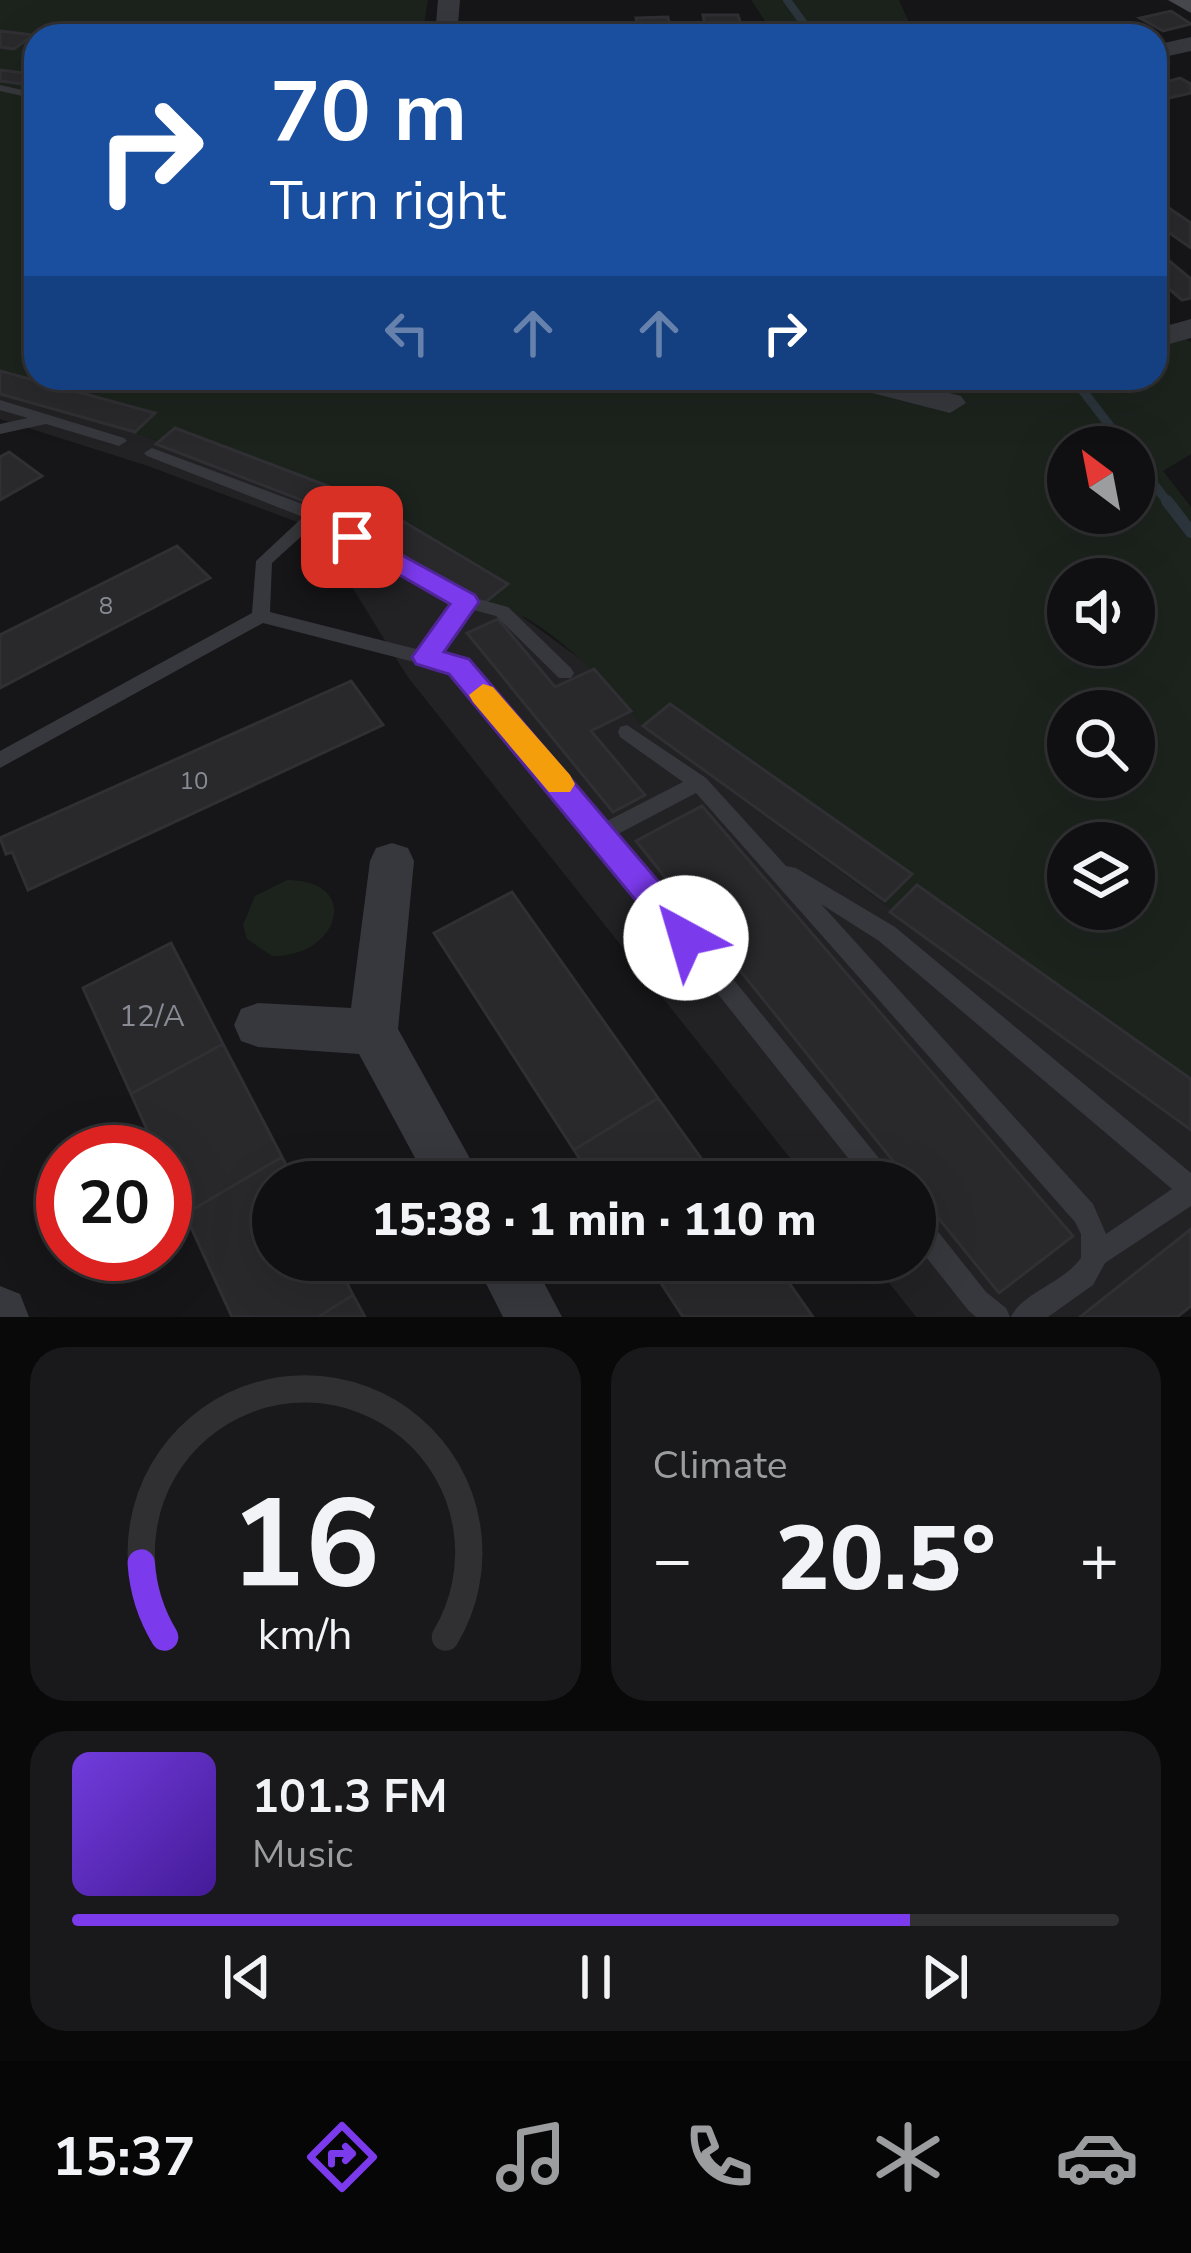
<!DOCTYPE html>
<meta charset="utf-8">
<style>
:root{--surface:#101012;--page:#19191b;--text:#f1f3f6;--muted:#9c9d9f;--line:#303032;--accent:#7c3aed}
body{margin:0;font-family:"Nunito Sans",sans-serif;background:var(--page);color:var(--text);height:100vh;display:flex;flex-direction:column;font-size:45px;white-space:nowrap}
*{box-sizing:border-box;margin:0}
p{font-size:39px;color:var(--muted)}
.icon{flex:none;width:66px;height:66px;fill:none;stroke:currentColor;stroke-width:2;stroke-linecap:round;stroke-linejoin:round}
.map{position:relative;height:1317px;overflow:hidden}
.side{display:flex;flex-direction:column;gap:30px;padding:30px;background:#09090a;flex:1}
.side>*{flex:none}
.guide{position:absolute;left:24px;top:24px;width:1143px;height:366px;border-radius:36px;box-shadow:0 12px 48px #0002,0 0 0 3px var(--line);background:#1a4fa0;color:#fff;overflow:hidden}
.needle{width:78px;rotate:328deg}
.tools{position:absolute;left:1047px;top:426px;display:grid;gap:24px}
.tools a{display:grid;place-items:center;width:108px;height:108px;border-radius:50%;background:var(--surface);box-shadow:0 12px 48px #0002,0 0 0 3px var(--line);font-size:60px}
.speed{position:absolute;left:36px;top:1125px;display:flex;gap:24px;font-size:60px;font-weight:700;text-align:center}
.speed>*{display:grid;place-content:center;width:156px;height:156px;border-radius:50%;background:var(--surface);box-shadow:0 12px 48px #0002,0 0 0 3px var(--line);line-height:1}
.speed .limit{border:18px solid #d22;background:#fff;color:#111}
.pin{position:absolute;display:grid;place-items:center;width:102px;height:102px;color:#fff;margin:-51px;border-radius:24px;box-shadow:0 6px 18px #0006}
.me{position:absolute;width:132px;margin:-66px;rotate:321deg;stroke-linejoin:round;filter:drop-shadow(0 0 9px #0008)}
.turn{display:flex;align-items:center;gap:42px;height:252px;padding:0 48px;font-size:54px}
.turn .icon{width:156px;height:156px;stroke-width:2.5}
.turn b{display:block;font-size:84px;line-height:102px}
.lanes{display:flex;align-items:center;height:114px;padding:0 48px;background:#0003;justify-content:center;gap:60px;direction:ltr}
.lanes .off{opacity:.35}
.big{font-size:90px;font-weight:800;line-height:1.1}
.side .card{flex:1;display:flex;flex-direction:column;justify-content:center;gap:18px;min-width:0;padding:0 42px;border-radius:36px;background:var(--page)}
.side .dial{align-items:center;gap:0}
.dial svg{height:312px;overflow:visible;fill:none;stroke:var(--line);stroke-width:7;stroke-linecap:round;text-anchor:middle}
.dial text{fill:var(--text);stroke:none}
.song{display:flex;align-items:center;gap:36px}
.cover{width:144px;height:144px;border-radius:18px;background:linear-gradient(135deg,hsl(260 70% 55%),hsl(260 70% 35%))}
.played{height:12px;border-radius:6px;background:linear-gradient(90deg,var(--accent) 80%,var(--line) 80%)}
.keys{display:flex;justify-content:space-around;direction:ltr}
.heat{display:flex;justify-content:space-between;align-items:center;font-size:66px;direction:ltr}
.side .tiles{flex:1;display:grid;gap:30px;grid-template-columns:1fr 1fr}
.card:last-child{grid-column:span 2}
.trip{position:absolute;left:252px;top:1161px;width:684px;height:120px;border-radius:60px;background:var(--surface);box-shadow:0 12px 48px #0002,0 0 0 3px var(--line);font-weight:800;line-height:120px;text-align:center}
.tabs{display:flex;height:192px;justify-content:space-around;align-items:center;background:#060607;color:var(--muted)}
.tabs .icon{width:84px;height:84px}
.tabs .active{color:var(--accent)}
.tabs b{font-size:54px;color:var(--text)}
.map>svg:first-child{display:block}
</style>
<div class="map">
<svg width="1191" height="1317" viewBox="0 0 1191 1317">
<rect width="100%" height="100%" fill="#161618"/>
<path fill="#222225" d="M 0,394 L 135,432 L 328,509 L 483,604 L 506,605 L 594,669 L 643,726 L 1191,1130 L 1191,1306 L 1177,1317 L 916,1317 L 871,1260 L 915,1260 L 915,1182 L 809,1182 L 407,676 L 316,529 L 148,466 L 0,419 Z"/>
<path fill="#1c231d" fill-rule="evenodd" d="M 0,0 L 428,0 L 422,36 L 36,36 L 36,378 L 926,378 L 953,385 L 980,378 L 1155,378 L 1158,311 L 1172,330 L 1191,342 L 1191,454 L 1163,471 L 1191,507 L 1191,1130 L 643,726 C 606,684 541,608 483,604 L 328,509 L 135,432 L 0,394 ZM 1068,447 L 1134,447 L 1134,513 L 1068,513 ZM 1068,579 L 1134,579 L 1134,645 L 1068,645 ZM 1068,711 L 1134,711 L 1134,777 L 1068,777 ZM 1068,843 L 1134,843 L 1134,909 L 1068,909 Z
M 751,0 L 899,0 L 915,36 L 775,36 Z
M 287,880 C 363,880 339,958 272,956 L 247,939 L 243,925 L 255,896 Z"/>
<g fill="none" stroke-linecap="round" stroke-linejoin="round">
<path stroke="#2c353c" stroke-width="8" d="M 787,0 L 813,36"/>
<path stroke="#2c353c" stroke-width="9" d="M 1073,378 L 1126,447
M 1134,458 L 1169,504"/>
<path stroke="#2c353c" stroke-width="12" d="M 1167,501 L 1191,532"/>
</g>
<path fill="#29292c" stroke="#303034" stroke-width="3" d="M 1171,11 L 1191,24 L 1163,31 L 1140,18 Z
M 703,15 L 738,15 L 744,36 L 707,36 Z
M 668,17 L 671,34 L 639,35 L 636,18 Z
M 0,31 L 33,35 L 14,49 L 0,47 Z
M 36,63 L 36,75 L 23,84 L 0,81 L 0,70 L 23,73 Z
M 1180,78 L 1191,84 L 1191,93 L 1165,99 L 1155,93 L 1155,85 Z
M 1166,206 L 1191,223 L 1191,248 L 1155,223 L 1155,209 Z
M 1155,249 L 1191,279 L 1191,298 L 1182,300 L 1167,287 L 1155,290 Z
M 0,371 L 155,413 L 135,432 L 0,394 Z
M 175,428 L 336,489 L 317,506 L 156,444 Z
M 9,452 L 42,476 L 0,500 L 0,457 Z
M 354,492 L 508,584 L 483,604 L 328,509 Z
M 177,546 L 210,578 L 0,688 L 0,635 Z
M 498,619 L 555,687 L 594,669 L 631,711 L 591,731 L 645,795 L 613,812 L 467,633 Z
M 351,681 L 383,725 L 28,890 L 12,852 L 6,854 L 0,838 Z
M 670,704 L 912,874 L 885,901 L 643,726 Z
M 702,806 L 1073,1236 L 999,1293 L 915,1189 L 915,1182 L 910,1182 L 636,841 Z
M 917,885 L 1191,1079 L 1191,1130 L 890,912 Z
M 512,892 L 658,1098 L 574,1150 L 434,933 Z
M 171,943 L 223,1044 L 131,1094 L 83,988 Z
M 223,1044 L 282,1157 L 185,1214 L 165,1170 L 165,1152 L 157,1152 L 131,1094 Z
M 658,1098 L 718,1182 L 595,1182 L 574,1150 Z
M 282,1157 L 295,1182 L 273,1182 L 273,1260 L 335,1260 L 353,1295 L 318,1317 L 232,1317 L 185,1214 Z
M 1191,1229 L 1191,1306 L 1177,1317 L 1080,1317 Z
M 646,1260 L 773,1260 L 813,1317 L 683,1317 Z
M 353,1295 L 365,1317 L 318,1317 Z"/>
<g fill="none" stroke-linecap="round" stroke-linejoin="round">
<path fill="#37383d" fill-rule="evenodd" d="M 0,85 L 36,93 L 36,99 L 0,91 Z
M 0,400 L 124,438 L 127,441 L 119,446 L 46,424 L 0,434 L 0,424 L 28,418 L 0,410 Z
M 152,448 L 321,511 L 471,597 L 508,607 L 571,668 L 574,673 L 571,678 L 559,678 L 496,616 L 470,609 L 437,655 L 465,662 L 605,822 L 683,782 L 620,737 L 618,732 L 620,727 L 627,725 L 706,778 L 786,866 L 796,868 L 895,927 L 1191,1173 L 1191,1206 L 1105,1263 L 1093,1285 L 1048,1317 L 1011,1317 C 1022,1293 1063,1283 1081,1258 L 1081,1234 L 1075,1222 L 696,793 L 616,835 L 891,1173 L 894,1182 L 867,1182 L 595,839 L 453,672 L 263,623 L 0,768 L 0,751 L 252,613 L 256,561 L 303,517 L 147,456 L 144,453 ZM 316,523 L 455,604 L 420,650 L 270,612 L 272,563 ZM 821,904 L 879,941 L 1172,1189 L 1106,1234 L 1093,1204 Z
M 915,1211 L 924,1214 L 986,1292 L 1006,1308 L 1010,1317 L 976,1317 L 968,1310 L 915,1243 Z"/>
<path fill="#37383d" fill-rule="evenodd" d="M 438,0 L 460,0 L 457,36 L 435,36 Z
M 1191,37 L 1191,51 L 1155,59 L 1155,45 Z
M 1191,319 L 1191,338 L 1155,348 L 1155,329 Z
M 836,378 L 890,378 L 961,396 L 966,403 L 950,413 L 841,385 Z
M 392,843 L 408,848 L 414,861 L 398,1029 L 483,1182 L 428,1182 L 359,1054 L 258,1047 L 241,1041 L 234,1025 L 241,1009 L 258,1003 L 351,1008 L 370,861 L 376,848 Z
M 474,1260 L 532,1260 L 562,1317 L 503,1317 Z
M 0,1286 L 20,1294 L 29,1317 L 0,1317 Z"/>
<path fill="#45474d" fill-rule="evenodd" d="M 1168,0 L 1191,0 L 1191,13 Z"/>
</g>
<path fill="#7c3aed" stroke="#51269a" stroke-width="3" d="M 352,528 L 475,595 L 479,602 L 444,652 L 469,659 L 698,928 L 703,938 L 698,948 L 686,952 L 675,948 L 449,674 L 416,664 L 412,657 L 450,604 L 344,543 L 340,537 Z"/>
<path fill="#f59e0b" d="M 483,684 L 493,687 L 570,775 L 575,784 L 570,792 L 549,792 L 473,702 L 469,695 Z"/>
<g text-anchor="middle" stroke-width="12" stroke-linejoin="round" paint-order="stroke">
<g font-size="24" fill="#888b94">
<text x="106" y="614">8</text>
<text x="194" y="789">10</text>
</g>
<g font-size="30" fill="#888b94">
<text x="152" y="1026">12/A</text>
</g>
</g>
</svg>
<div class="tools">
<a><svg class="needle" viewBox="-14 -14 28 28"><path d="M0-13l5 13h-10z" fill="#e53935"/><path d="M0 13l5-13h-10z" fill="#9c9d9f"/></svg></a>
<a><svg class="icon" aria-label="sound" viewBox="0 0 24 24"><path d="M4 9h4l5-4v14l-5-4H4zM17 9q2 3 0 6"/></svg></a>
<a><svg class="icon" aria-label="search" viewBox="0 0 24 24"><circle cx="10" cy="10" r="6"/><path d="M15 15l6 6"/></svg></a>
<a><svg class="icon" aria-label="layers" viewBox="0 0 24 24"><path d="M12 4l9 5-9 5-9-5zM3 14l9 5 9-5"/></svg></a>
</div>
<div class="speed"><div class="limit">20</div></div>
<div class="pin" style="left:352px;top:537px;background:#d93025"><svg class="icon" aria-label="arrive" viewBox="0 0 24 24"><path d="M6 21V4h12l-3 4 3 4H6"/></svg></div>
<svg class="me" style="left:686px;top:938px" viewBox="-20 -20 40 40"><circle r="19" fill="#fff"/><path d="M0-13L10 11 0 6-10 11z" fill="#7c3aed"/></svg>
<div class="trip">15:38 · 1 min · 110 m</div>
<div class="guide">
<div class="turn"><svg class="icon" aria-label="right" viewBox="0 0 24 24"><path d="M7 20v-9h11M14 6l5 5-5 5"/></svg><div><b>70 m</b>Turn right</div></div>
<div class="lanes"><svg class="icon off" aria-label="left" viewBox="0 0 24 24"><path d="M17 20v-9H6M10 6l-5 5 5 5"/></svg><svg class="icon off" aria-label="ahead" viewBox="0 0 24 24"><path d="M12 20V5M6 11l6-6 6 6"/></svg><svg class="icon off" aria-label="ahead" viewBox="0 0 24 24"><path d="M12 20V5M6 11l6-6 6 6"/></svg><svg class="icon" aria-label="right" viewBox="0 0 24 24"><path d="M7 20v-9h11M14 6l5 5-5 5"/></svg></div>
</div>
</div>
<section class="side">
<div class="tiles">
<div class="card dial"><svg viewBox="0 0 100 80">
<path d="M14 69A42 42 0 1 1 86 69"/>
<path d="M14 69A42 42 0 0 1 8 50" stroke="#7c3aed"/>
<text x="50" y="56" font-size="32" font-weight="700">16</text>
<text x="50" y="72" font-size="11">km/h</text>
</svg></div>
<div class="card"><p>Climate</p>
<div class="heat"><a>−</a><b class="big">20.5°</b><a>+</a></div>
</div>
<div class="card">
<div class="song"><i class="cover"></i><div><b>101.3 FM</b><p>Music</p></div></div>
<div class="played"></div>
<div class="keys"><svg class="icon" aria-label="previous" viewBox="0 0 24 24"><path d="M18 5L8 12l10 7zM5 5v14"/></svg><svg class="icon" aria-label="pause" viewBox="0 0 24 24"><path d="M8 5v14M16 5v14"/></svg><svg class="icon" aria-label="next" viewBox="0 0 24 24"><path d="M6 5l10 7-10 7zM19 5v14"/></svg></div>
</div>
</div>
</section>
<nav class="tabs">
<b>15:37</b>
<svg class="icon active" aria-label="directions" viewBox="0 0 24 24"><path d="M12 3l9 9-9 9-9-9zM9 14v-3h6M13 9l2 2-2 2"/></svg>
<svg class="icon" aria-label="music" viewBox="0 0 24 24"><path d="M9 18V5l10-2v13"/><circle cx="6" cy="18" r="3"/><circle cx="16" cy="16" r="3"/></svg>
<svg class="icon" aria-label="phone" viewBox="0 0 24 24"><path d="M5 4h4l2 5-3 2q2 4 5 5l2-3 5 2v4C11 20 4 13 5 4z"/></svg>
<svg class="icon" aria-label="climate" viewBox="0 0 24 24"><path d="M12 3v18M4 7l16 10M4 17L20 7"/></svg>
<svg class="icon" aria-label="car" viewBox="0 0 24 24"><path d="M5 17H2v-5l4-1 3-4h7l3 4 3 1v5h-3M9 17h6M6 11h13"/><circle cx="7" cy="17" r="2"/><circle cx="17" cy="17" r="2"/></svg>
</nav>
